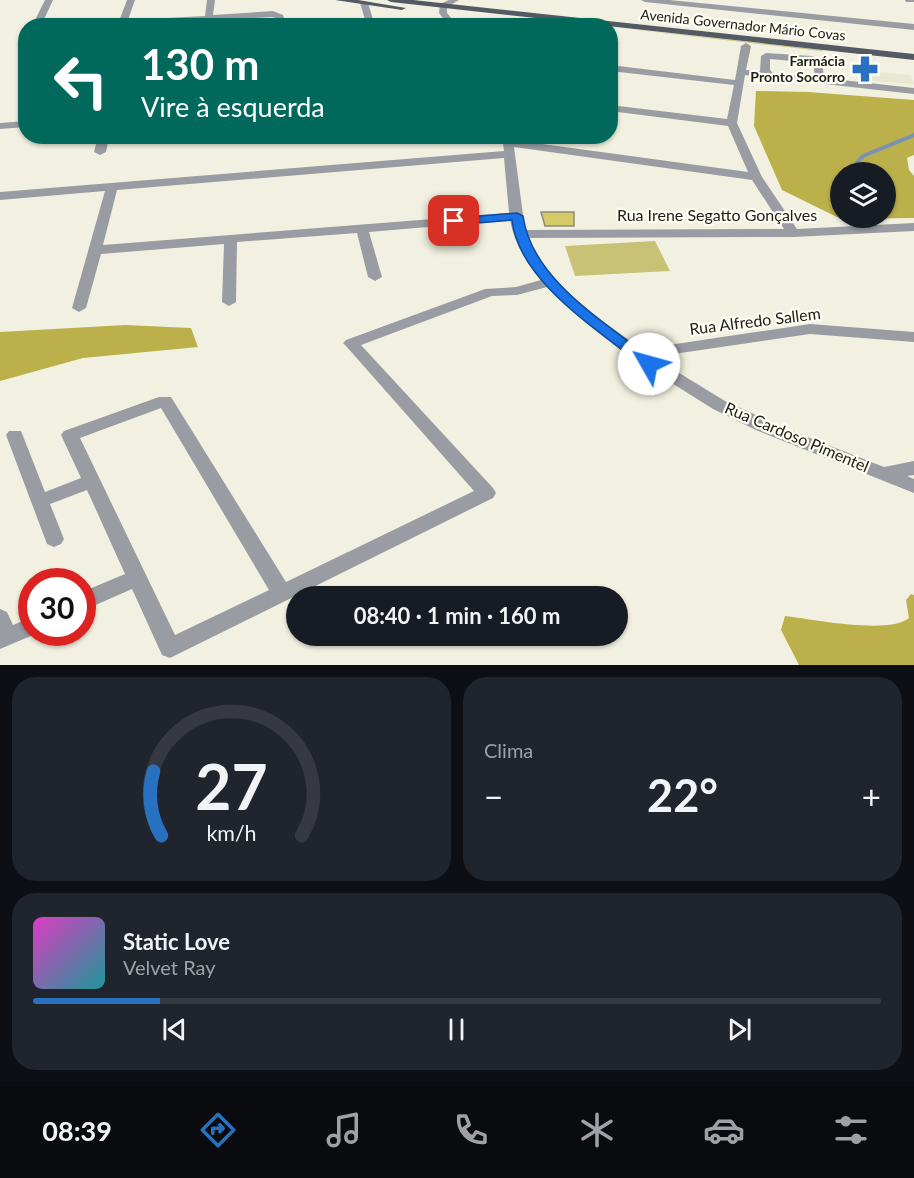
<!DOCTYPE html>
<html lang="pt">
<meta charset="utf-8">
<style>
:root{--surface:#171b24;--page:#20242c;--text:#f1f3f6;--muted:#9ea1a6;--line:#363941;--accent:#2871c1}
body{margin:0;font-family:Lato,sans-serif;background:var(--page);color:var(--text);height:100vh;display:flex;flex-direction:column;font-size:22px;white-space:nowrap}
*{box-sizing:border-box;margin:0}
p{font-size:20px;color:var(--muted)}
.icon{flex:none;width:33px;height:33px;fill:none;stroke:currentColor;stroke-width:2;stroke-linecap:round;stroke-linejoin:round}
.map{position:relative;height:665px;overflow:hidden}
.sheet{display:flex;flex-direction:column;gap:12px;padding:12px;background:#0d0f14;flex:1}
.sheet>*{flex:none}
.hud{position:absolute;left:18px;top:18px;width:600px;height:126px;border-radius:24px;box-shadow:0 2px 4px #0004;background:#00695c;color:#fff;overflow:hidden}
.tools{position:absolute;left:830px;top:162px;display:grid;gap:12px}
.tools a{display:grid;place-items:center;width:66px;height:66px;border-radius:50%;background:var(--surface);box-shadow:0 2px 4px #0004;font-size:30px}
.speed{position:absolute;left:18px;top:568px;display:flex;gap:12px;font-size:30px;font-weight:700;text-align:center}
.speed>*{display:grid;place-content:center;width:78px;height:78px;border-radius:50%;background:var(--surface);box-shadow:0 2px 4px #0004;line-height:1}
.speed .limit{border:9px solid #d22;background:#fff;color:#111}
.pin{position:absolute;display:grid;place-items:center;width:51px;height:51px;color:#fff;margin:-26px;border-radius:12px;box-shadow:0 3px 9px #0006}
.me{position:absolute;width:66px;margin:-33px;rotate:308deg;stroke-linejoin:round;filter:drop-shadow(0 0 4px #0008)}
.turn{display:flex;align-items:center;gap:21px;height:126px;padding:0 24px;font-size:27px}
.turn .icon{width:78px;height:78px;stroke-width:2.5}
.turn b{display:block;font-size:42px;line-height:51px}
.big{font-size:45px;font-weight:700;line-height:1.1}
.sheet .widget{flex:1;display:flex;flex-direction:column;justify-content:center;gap:9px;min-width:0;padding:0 21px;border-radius:24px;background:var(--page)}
.sheet .dial{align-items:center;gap:0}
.dial svg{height:156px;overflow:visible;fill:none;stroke:var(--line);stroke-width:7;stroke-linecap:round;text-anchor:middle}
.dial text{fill:var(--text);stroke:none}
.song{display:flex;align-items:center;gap:18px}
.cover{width:72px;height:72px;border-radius:9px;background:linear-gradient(135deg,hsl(310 70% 55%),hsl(180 70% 35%))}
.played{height:6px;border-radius:3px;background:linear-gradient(90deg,var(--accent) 15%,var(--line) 15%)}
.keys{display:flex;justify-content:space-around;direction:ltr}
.heat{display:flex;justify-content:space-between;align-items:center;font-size:33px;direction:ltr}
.sheet .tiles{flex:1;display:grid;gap:12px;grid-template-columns:1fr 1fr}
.widget:last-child{grid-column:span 2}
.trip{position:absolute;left:286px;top:586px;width:342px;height:60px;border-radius:30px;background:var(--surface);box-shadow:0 2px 4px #0004;font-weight:700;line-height:60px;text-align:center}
.dock{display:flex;height:96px;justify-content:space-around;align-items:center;background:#090b0e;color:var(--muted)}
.dock .icon{width:42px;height:42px}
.dock .selected{color:var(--accent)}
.dock b{font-size:27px;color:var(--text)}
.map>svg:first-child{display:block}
</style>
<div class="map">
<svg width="914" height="665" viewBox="0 0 914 665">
<rect width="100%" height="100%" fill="#f2f1e1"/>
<path fill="#e9e7cf" d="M 855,70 L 911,75 L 914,84 L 863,80 L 860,75 L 855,75 Z"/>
<path fill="#c9c175" d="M 611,27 L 823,50 L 822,51 Z
M 655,241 L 670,271 L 575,276 L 565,246 Z"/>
<path fill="#bbb04a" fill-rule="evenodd" d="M 756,91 L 808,92 L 914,100 L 914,155 L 907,158 L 909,170 L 914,176 L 914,218 L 841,219 L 782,190 L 754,126 ZM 885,172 L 885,218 L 840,218 L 840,172 Z
M 125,325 L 191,328 L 198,347 L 83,358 L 0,381 L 0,332 Z
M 911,594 L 914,595 L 914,665 L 799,665 L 781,630 L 785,616 C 812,619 889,635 909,618 L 906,600 Z"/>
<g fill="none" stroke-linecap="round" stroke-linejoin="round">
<path stroke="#7a93b0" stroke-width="4" d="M 849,172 L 863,156 L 914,135
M 837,184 L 840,181"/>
</g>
<path fill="#d5ca65" stroke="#8e8c7e" stroke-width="1.5" d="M 541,212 L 574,212 L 574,226 L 545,226 Z"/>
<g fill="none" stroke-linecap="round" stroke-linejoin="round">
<path fill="#999da3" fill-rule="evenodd" d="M 45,0 L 53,0 L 41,26 L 32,26 Z
M 127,0 L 135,0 L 128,20 L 205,16 L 207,0 L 215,0 L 213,15 L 273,11 L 283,15 L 287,26 L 279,26 L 276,18 L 272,17 L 125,26 L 70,26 L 119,21 Z
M 449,0 L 459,0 L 447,7 L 447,13 L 458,26 L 449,26 L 439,13 L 440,4 Z
M 641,0 L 669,0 L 914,24 L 914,30 L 645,2 Z
M 905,0 L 914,0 L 914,2 L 906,2 Z
M 364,1 L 368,3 L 375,26 L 367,26 L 360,3 Z
M 746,43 L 751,46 L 746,70 L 760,71 L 761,56 L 766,53 L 812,56 L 822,61 L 824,78 L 914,88 L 914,94 L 745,75 L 737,123 L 762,177 L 797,229 L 914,223 L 914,231 L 793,237 L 528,238 C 551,287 599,319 642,349 L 810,324 L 914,332 L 914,342 L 810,334 L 653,357 L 725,401 L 787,429 L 884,467 L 914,461 L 914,475 L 907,476 L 914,479 L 914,493 L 756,430 L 713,409 L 632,358 L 571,310 L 547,287 L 517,295 L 492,296 L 361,345 L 493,488 L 496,493 L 493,498 L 170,658 L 162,655 L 132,589 L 82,611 L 82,592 L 125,574 L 87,490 L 50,504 L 64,539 L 61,544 L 54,547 L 47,544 L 6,435 L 9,431 L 21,431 L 45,492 L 81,478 L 61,435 L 64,431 L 159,397 L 171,397 L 286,582 L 474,491 L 346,346 L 343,343 L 346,340 L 485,289 L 516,287 L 541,280 C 526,263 514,242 510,220 L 369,232 L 382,277 L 375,281 L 368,277 L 357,233 L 237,242 L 236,302 L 229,306 L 222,302 L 224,244 L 101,254 L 86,308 L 79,312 L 72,308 L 105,191 L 0,200 L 0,192 L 504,151 L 502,136 L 513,136 L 513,140 L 748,172 L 728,126 L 610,111 L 610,105 L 727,119 L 734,85 L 610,71 L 610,65 L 735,80 L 741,46 ZM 770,59 L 813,63 L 815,77 L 773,73 L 770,70 ZM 514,147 L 752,180 L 784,229 L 525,230 ZM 504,158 L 509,213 L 103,245 L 117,190 ZM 161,408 L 269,590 L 175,635 L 80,438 Z
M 26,121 L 26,127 L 0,129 L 0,123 Z
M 98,136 L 109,136 L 106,152 L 100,155 L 94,152 Z
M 0,609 L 7,612 L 13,625 L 32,617 L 32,633 L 38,633 L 0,649 Z"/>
<path fill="#535a64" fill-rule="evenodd" d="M 335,0 L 358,0 L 406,8 L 402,10 Z
M 387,0 L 413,0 L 914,54 L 914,60 L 391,2 Z"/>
</g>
<path fill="#1a73e8" stroke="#114b97" stroke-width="1.5" d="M 517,213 L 523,216 C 532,281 607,323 654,361 L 654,367 L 644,367 C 599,330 519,282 512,220 L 454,225 L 449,221 L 454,218 Z"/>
<defs>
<g id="pharmacy-bare" transform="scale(2.07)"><path d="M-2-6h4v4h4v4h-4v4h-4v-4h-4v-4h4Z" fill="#2871c1" stroke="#fffef4" stroke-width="2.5" paint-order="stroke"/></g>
</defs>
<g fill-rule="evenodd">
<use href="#pharmacy-bare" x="865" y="69"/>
</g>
<g text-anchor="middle" stroke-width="4.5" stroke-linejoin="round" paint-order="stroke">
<g font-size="14" fill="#21211b" stroke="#fffef4">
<text transform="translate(743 25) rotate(6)" y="5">Avenida Governador Mário Covas</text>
</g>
<g font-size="14" font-weight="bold" fill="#21211b" stroke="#fffef4" text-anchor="end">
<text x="845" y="66">Farmácia<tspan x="845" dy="16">Pronto Socorro</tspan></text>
</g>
<g font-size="16" fill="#21211b" stroke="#fffef4">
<text x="717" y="221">Rua Irene Segatto Gonçalves</text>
<text transform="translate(755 321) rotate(-7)" y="6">Rua Alfredo Sallem</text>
<text transform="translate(797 437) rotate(23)" y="6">Rua Cardoso Pimentel</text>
</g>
</g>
</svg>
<div class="tools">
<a><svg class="icon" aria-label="layers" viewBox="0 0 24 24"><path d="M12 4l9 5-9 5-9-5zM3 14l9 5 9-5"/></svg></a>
</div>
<div class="speed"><div class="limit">30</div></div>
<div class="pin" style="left:454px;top:221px;background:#d93025"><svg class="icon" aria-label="arrive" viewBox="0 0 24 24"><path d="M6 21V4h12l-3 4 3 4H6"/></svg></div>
<svg class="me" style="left:649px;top:364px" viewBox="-20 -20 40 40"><circle r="19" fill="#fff"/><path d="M0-13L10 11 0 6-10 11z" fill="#1a73e8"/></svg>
<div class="trip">08:40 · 1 min · 160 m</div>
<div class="hud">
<div class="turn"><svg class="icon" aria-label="left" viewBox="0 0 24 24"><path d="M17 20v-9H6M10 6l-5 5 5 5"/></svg><div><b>130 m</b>Vire à esquerda</div></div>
</div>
</div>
<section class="sheet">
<div class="tiles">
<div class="widget dial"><svg viewBox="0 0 100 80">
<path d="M14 69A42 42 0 1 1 86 69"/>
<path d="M14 69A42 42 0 0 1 10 36" stroke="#2871c1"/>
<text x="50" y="56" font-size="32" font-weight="700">27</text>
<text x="50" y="72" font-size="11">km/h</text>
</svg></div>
<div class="widget"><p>Clima</p>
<div class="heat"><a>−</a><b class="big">22°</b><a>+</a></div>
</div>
<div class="widget">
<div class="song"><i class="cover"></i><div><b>Static Love</b><p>Velvet Ray</p></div></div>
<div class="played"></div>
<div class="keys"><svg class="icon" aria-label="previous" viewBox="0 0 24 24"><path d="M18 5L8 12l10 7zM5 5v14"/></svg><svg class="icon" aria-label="pause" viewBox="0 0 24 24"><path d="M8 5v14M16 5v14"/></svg><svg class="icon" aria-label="next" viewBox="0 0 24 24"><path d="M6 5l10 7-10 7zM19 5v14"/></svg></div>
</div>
</div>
</section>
<nav class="dock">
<b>08:39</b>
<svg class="icon selected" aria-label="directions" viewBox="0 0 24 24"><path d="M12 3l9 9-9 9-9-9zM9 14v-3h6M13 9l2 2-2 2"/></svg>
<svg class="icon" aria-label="music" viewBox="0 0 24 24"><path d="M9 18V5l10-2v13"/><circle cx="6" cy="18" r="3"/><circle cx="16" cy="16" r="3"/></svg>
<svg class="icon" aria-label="phone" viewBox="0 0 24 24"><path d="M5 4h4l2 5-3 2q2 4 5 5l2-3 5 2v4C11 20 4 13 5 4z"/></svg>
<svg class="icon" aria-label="climate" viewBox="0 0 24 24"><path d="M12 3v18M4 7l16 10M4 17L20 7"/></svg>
<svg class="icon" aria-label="car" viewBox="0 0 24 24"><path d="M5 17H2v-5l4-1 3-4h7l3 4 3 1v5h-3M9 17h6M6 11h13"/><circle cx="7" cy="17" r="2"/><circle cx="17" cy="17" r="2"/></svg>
<svg class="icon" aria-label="filters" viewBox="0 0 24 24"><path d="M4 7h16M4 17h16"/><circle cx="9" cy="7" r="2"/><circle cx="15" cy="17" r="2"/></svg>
</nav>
